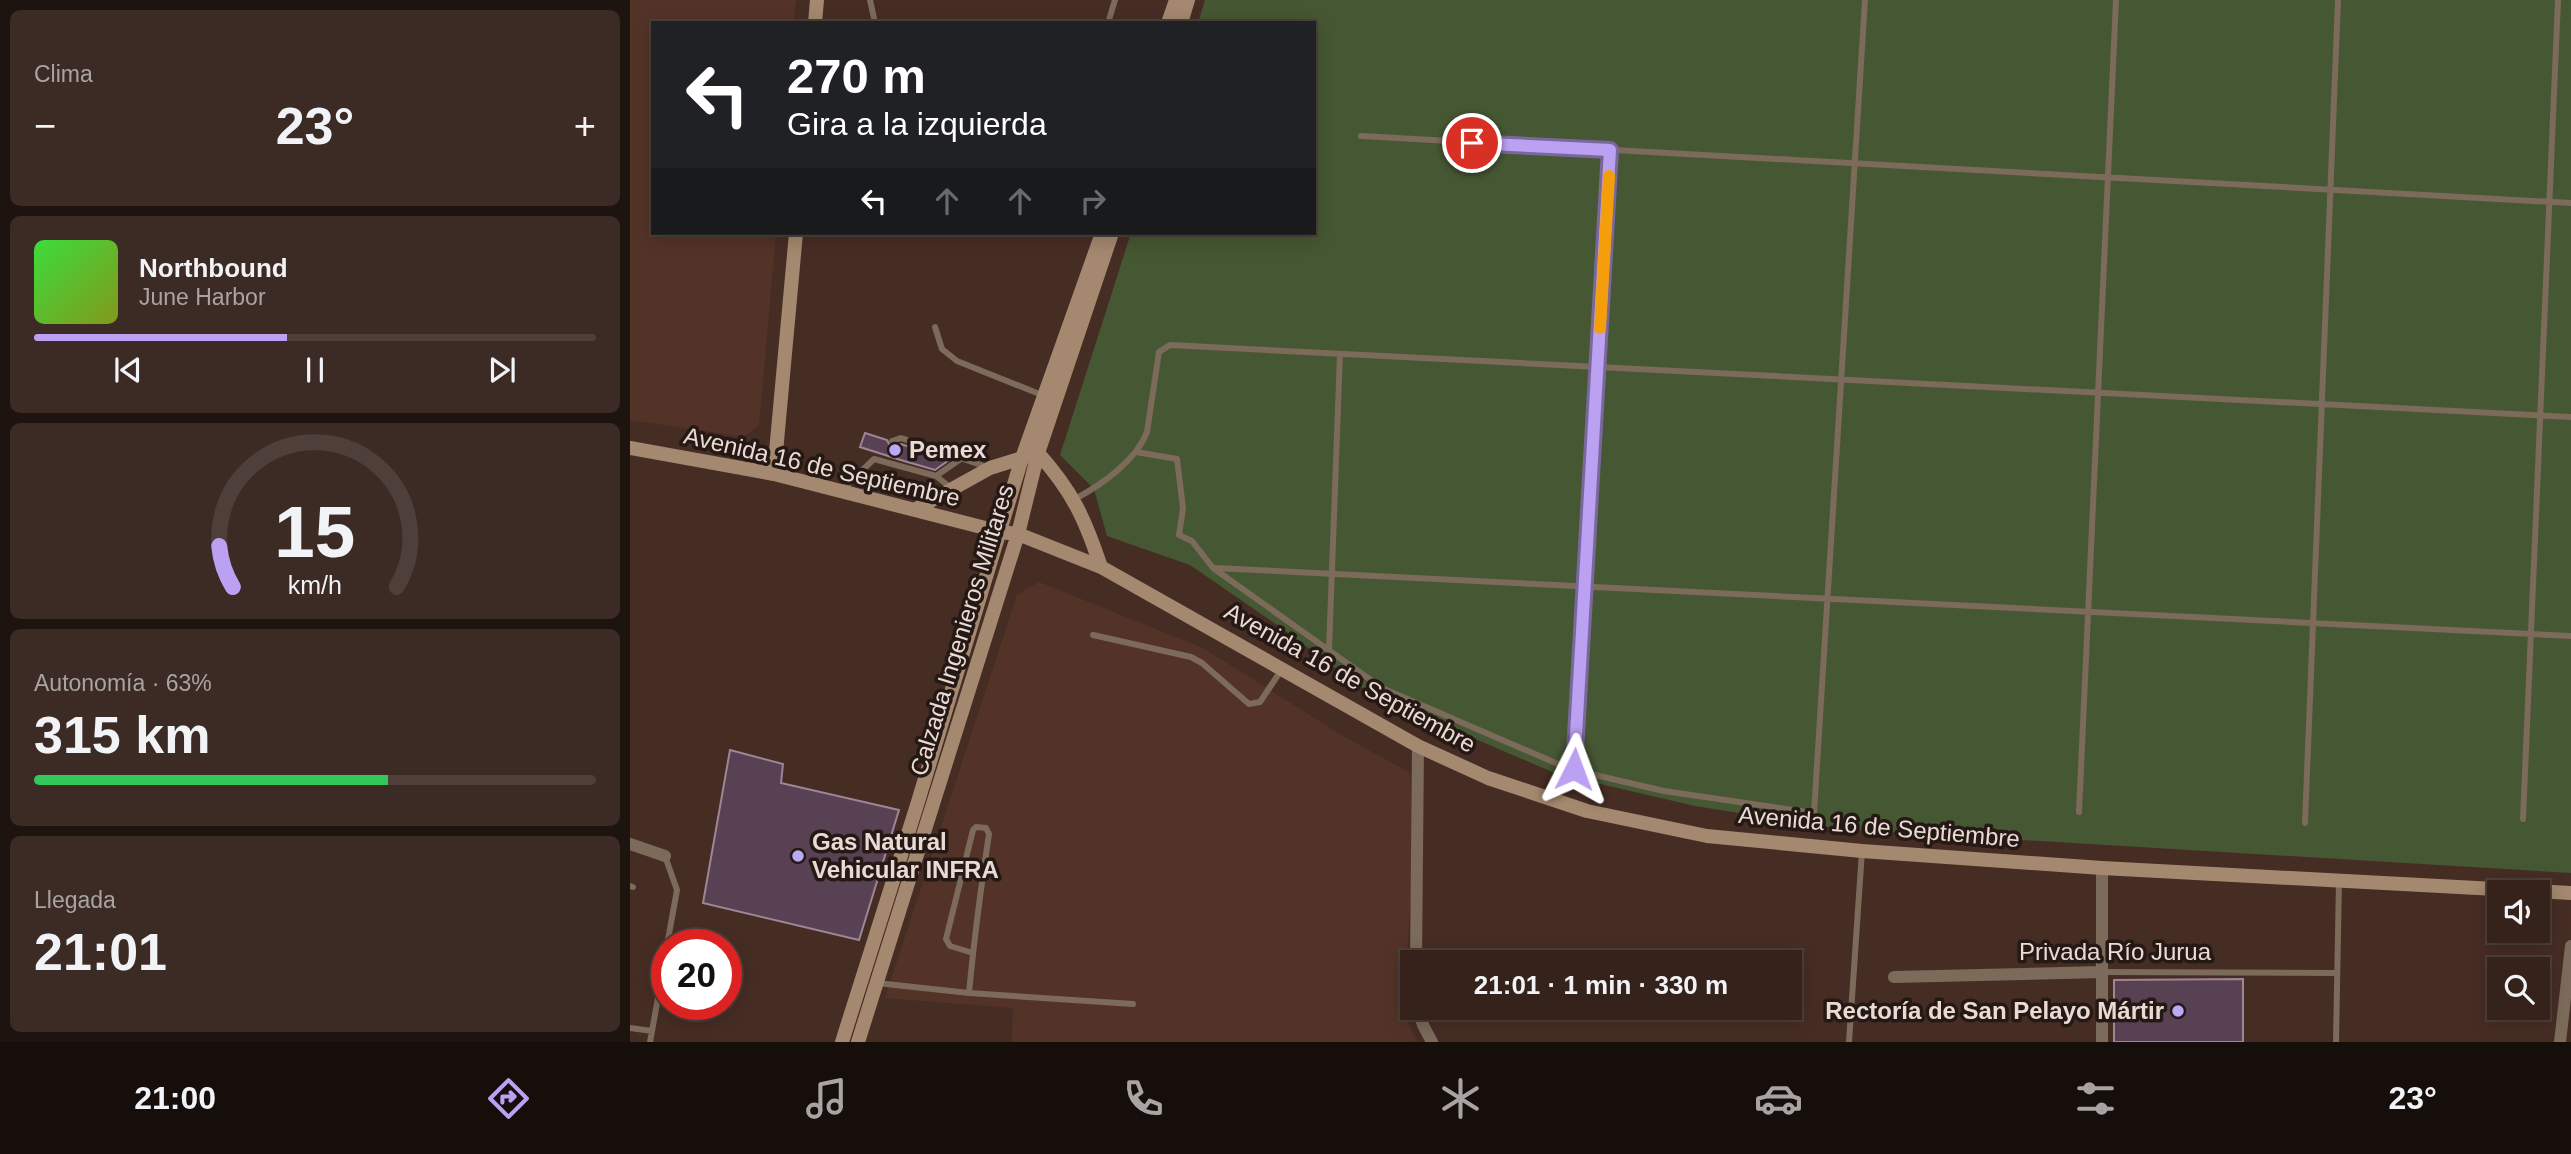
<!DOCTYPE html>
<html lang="es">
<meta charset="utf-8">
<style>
:root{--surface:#34221b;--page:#3c2a24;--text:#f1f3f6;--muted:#a9a4a3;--line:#4e3f3a;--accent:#bca0f2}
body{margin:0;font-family:Arial,sans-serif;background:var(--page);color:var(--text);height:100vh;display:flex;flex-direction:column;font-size:26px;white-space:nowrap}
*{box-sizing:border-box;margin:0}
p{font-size:23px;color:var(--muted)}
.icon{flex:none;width:38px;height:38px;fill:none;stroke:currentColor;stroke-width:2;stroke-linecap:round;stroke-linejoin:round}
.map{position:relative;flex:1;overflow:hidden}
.sheet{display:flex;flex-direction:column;gap:10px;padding:10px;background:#1d130f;width:630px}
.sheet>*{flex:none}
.guide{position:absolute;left:21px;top:21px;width:665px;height:214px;border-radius:0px;box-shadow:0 4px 18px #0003,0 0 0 2px var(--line);background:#202124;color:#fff;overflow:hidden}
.controls{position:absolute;left:1857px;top:880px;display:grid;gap:14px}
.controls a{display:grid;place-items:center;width:63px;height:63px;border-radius:0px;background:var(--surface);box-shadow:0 4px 18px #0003,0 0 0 2px var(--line);font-size:35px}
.speed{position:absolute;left:21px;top:929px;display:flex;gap:14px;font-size:35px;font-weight:700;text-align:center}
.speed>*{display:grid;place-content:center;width:91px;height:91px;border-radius:50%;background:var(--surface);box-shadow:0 4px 18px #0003,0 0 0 2px var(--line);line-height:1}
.speed .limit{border:10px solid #d22;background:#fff;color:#111}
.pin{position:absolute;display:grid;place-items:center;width:60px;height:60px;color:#fff;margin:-30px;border:4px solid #fff;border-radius:50%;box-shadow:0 2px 7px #0007}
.me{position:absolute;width:77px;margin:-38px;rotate:3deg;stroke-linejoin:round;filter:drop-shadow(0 0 5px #0008)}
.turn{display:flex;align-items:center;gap:24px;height:147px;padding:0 21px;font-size:32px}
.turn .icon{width:91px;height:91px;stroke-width:2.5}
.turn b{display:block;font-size:49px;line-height:60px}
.lanes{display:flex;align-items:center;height:66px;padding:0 21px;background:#0003;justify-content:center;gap:35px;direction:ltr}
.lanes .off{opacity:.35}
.big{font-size:52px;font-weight:800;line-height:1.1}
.sheet .widget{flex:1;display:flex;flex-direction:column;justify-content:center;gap:10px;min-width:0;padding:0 24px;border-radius:10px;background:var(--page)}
.sheet .dial{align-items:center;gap:0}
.dial svg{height:182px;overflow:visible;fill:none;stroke:var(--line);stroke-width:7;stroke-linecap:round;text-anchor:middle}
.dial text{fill:var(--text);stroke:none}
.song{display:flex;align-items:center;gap:21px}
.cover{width:84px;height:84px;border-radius:10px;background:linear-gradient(135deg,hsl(120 70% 55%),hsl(70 70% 35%))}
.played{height:7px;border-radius:4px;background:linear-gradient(90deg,var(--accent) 45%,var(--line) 45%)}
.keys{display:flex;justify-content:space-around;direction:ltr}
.heat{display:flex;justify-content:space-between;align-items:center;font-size:38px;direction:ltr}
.charge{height:10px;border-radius:5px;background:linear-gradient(90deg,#34c759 63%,var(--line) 0)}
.trip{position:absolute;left:770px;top:950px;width:402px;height:70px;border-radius:0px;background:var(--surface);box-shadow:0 4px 18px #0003,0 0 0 2px var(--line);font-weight:800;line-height:70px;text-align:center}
.tab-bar{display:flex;height:112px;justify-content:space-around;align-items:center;background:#150e0b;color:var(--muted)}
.tab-bar .icon{width:49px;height:49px}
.tab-bar .current{color:var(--accent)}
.tab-bar b{font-size:32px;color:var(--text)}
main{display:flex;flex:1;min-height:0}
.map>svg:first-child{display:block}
</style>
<main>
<section class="sheet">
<div class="widget"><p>Clima</p>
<div class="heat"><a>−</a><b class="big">23°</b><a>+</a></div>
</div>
<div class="widget">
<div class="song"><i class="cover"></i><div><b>Northbound</b><p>June Harbor</p></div></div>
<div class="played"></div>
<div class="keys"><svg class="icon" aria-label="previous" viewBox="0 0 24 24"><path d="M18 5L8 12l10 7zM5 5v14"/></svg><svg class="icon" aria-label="pause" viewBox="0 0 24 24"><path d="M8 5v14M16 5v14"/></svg><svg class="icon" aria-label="next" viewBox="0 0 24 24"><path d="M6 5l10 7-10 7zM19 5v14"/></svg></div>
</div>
<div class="widget dial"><svg viewBox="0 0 100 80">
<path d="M14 69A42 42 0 1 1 86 69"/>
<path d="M14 69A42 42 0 0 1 8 51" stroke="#bca0f2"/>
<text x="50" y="56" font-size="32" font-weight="700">15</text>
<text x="50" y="72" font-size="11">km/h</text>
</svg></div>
<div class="widget"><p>Autonomía · 63%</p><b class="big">315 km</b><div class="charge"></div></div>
<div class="widget"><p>Llegada</p><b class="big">21:01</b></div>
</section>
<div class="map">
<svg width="1941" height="1042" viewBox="0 0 1941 1042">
<rect width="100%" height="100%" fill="#462d24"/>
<path fill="#533327" d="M 0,0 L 166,0 L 164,23 L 23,23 L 23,233 L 146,233 L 129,425 L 114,437 L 0,420 Z
M 409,582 L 573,648 L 713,736 L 780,773 L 784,849 L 773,1013 L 788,1042 L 382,1042 L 383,1008 L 255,998 L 387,595 Z"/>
<path fill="#465733" d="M 575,0 L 1941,0 L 1941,873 L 1210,829 L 1065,806 L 927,774 L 739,693 L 650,627 L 560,565 L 477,536 L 464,489 L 430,455 L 501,233 L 684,233 L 684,23 L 568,23 Z"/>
<path fill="#584152" stroke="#9e8597" stroke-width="2" d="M 235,433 L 257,440 L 260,446 L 271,444 L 319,460 L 305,470 L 274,461 L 230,447 Z
M 100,750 L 153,764 L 151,783 L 269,810 L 229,940 L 73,903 Z
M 1613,979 L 1613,1042 L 1484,1042 L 1484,980 Z"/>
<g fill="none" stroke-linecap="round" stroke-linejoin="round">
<path stroke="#7c6a5a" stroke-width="6" d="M 240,0 L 245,23
M 478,23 L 485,0
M 731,136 L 1941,203
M 305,327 L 312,349 L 327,361 L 412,395
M 262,441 L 271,438 L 357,467
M 506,452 L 547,459 L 553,508 L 549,535 L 562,541 L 583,568 L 752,688 L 928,764 L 965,775 L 1034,791 L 1184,813 L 1235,0
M 306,476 L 332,458
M 213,489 L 244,459 L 306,476 L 320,487
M 445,499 C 471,485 506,461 517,432 L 529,352 L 540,345 L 1941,417
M 585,568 L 1941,636
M 463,635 L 561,657 L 572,663 L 619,704 L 630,702 L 652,669
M 699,650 L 710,354
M 944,769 L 980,150
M 1449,812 L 1486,0
M 1893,819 L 1928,0
M 1675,823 L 1708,0
M 35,856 L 47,890 L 37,945
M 0,886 L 3,887
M 1472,972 L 1706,973
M 247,983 L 339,993 L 503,1004
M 339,993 C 344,940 351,887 359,834 L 356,828 L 346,827 L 343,830 L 316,939 L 320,946 L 343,953
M 0,1028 L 22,1031
M 20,1042 L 37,948
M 1219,1042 L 1232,851
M 1706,1042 L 1709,880"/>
<path stroke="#7c6a5a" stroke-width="12" d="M 0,844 L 35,856
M 786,962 L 788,746
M 1264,977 L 1472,972
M 788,1008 L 793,1025 L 802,1042
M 1472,1042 L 1472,868
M 1930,1042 L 1941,946"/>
<path stroke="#a4886f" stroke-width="14" d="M 185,23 L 187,0
M 538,23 L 546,0
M 551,23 L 558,0
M 0,448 L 144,474 L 371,532 L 388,534 L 471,567 L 788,746 L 858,778 L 957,811 L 1077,836 L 1232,851 L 1472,868 L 1941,893
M 144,474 L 166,233
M 286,509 L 360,468 L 408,453 C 443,492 455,519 471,567
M 212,1042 L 287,805 L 392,458 L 472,233
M 228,1042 L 388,534 L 408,453 L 482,233"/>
</g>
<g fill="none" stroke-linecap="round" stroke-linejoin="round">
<g stroke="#7a689d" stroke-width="18">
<path id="route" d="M 842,143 L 980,150 L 944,769"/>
</g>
<use href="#route" stroke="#bca0f2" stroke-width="12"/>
<path stroke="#f59e0b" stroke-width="12" d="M 970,328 L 979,176"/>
</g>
<g fill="#baaaf6" stroke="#241914" stroke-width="2.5">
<circle cx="265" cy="450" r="7"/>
<circle cx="168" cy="856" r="7"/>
<circle cx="1548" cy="1011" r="7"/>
</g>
<g text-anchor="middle" stroke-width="7" stroke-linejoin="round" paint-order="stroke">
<g font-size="24" font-weight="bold" fill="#ebdad4" stroke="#241914" text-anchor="start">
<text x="279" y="458">Pemex</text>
<text x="182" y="850">Gas Natural<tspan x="182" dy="28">Vehicular INFRA</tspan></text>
<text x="1534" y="1019" text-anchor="end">Rectoría de San Pelayo Mártir</text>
</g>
<g font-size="24" fill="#ebdad4" stroke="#241914">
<text transform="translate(192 467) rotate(13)" y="8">Avenida 16 de Septiembre</text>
<text transform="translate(332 630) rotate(-73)" y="8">Calzada Ingenieros Militares</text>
<text transform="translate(720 678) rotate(29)" y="8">Avenida 16 de Septiembre</text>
<text transform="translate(1249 827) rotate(5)" y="8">Avenida 16 de Septiembre</text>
<text x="1485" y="960">Privada Río Jurua</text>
</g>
</g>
</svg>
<div class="controls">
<a><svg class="icon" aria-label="sound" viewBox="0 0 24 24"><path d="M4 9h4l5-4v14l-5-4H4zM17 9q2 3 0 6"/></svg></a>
<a><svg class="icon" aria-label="search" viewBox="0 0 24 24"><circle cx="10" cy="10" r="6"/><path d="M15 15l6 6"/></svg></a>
</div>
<div class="speed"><div class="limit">20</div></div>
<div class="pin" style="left:842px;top:143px;background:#d93025"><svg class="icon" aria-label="arrive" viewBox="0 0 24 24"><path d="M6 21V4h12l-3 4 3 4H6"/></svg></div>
<svg class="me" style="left:944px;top:769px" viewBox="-20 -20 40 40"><path d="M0-17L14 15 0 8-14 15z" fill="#bca0f2" stroke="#fff" stroke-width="4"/></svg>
<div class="trip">21:01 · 1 min · 330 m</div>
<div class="guide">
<div class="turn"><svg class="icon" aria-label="left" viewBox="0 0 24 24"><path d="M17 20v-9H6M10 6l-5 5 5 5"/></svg><div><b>270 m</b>Gira a la izquierda</div></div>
<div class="lanes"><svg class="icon" aria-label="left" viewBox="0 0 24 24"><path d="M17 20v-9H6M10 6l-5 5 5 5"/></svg><svg class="icon off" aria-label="ahead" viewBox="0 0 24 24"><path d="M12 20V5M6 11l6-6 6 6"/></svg><svg class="icon off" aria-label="ahead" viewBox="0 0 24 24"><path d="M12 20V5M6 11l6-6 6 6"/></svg><svg class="icon off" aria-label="right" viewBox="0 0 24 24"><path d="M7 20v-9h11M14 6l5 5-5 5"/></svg></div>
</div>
</div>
</main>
<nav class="tab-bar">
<b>21:00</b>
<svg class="icon current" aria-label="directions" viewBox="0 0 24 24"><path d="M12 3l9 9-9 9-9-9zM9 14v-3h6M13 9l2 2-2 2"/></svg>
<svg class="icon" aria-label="music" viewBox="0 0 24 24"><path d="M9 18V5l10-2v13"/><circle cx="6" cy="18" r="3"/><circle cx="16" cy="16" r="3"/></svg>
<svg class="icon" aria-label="phone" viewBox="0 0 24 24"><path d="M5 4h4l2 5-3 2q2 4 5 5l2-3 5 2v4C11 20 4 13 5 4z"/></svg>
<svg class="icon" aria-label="climate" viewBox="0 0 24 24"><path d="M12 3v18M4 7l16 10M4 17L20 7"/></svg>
<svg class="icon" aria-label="car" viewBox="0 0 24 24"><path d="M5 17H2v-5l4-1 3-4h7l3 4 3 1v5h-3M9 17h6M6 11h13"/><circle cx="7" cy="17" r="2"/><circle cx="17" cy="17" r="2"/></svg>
<svg class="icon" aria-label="filters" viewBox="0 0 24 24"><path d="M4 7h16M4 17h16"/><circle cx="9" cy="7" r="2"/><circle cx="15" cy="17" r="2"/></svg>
<b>23°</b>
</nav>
